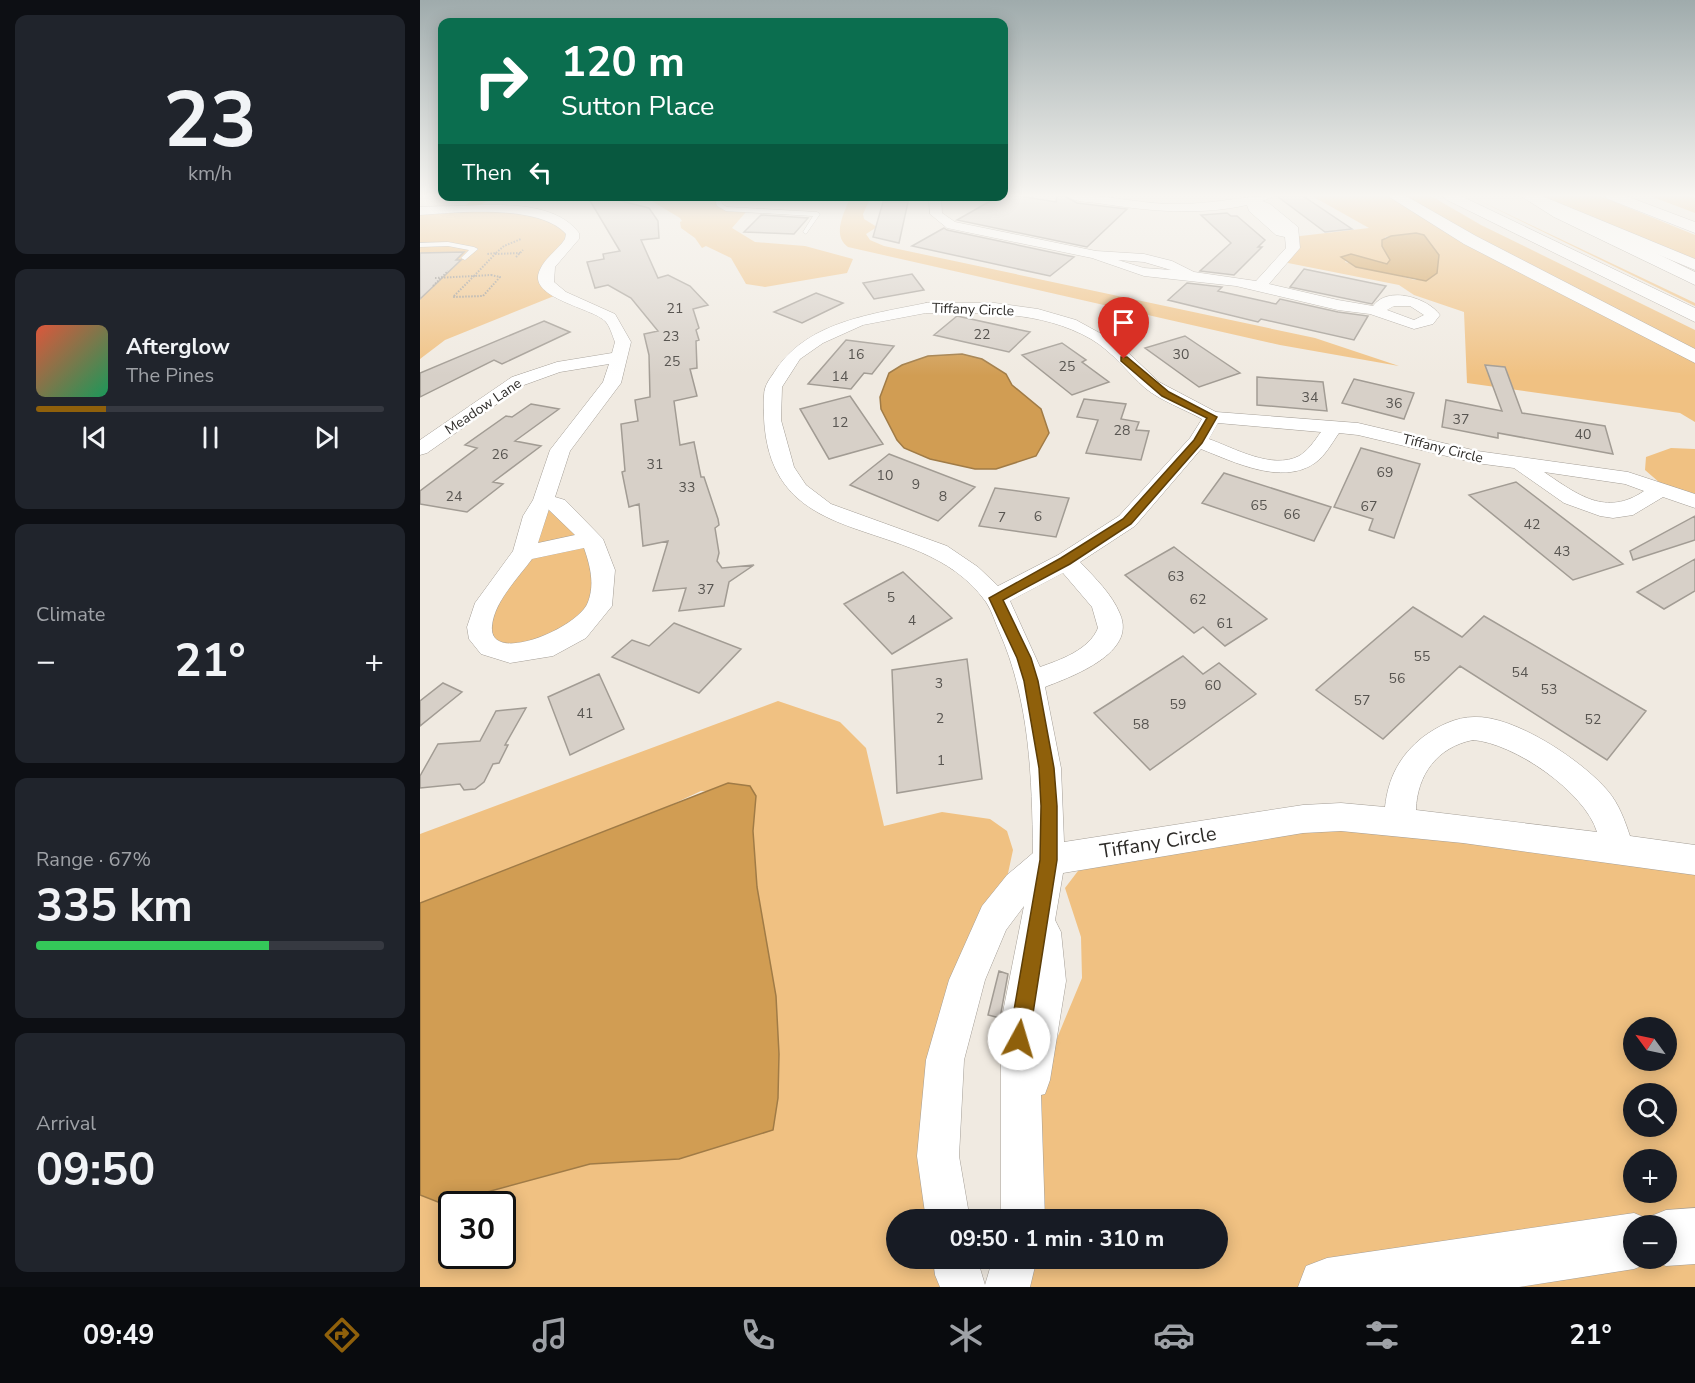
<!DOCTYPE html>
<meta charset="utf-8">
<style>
:root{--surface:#171b24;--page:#20242c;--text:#f1f3f6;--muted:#9ea1a6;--line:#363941;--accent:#8f600b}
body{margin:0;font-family:"Nunito Sans",sans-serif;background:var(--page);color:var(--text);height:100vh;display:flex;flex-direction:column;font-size:22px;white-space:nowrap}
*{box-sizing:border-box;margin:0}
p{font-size:20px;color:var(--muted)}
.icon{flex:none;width:33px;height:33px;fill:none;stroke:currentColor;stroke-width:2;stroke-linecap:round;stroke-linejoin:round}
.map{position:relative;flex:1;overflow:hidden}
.side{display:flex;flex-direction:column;gap:15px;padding:15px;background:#0d0f14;width:420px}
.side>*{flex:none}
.banner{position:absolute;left:18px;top:18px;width:570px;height:183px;border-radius:12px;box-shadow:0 3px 15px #0003;background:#0b6e4f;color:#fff;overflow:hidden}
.needle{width:39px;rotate:303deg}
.fabs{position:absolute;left:1203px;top:1017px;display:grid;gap:12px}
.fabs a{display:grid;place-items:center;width:54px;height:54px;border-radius:50%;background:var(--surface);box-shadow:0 3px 15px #0003;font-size:30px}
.speed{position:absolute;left:18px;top:1191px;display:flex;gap:12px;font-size:30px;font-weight:700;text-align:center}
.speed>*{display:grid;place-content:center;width:78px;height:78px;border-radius:50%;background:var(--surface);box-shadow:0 3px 15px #0003;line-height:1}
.speed .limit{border:3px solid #111;border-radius:9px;background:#fff;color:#111}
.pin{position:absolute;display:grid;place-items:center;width:51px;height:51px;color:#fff;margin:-62px -26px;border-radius:50% 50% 50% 0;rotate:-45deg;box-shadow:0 0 6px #0007}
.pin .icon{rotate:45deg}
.me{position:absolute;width:66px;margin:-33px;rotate:6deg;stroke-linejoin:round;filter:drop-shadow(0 0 4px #0008)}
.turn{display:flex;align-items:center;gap:21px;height:126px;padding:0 24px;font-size:27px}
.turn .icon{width:78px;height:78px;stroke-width:2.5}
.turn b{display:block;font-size:42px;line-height:51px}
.then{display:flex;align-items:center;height:57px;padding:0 24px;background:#0003;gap:12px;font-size:22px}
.big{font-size:45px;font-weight:700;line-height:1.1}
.side .widget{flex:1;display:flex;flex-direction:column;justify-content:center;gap:9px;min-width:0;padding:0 21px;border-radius:12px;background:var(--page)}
.side .dial{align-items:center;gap:0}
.dial b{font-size:78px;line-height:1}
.song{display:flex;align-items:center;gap:18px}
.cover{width:72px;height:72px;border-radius:9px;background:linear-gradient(135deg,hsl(10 70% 55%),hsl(150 70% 35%))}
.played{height:6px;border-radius:3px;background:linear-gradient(90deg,var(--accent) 20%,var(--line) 20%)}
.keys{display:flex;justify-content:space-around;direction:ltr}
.heat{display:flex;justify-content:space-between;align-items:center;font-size:33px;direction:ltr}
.charge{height:9px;border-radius:4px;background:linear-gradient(90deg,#34c759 67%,var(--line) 0)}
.trip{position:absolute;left:466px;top:1209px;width:342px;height:60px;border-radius:30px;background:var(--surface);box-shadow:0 3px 15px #0003;font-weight:700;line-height:60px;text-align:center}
.tabs{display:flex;height:96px;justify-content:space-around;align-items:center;background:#090b0e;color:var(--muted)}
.tabs .icon{width:42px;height:42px}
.tabs .current{color:var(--accent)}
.tabs b{font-size:27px;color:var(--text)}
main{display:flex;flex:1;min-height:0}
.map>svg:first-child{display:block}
</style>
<main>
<section class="side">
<div class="widget dial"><b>23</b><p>km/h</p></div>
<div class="widget">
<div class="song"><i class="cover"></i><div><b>Afterglow</b><p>The Pines</p></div></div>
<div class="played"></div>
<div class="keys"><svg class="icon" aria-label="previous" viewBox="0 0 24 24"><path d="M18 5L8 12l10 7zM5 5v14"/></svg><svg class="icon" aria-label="pause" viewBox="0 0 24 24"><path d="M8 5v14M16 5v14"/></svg><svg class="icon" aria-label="next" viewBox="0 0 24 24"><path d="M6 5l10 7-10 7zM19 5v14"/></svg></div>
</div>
<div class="widget"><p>Climate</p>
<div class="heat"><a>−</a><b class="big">21°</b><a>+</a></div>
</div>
<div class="widget"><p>Range · 67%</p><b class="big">335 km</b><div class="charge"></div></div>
<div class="widget"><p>Arrival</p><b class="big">09:50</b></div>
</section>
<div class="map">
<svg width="1275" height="1287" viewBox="0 0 1275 1287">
<rect width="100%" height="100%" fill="#f0eae1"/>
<path fill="#f0c182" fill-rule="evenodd" d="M 892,196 L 976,196 L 1275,357 L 1275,422 L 1260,413 L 1047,383 L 1044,312 L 994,295 L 979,285 L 863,262 L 872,237 L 949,228 ZM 996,233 L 1004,235 L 1019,255 L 1016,269 L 995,280 L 925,262 L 931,254 L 959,263 L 970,263 L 965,237 Z
M 983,196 L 1011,196 L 1061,225 L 1275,330 L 1275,351 L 1038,230 Z
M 1050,196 L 1275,303 L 1275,306 Z
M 1121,196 L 1180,196 L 1275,235 L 1275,261 Z
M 1230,196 L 1267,196 L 1275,198 L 1275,213 Z
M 57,197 L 73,197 L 55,209 L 115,214 L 153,233 L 127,270 L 139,294 L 25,340 L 0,359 L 0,211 L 40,209 Z
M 225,197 L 297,197 L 299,205 L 326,212 L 312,228 L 335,242 L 385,246 L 433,259 L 427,273 L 345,287 L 326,284 L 311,258 L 286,246 L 282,248 L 275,238 L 261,228 L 260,222 L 262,221 L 260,218 Z
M 430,197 L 451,197 L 443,214 L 444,219 L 457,227 L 446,234 L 450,240 L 464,246 L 895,338 L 979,366 L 860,345 L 428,247 C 411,235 425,212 430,197 Z
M 1251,448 L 1275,449 L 1275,494 L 1240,483 L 1225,470 L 1226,457 Z
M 124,500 L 172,539 L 180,606 L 124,649 L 70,647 L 67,603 Z
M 358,701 L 420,722 L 446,748 L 464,826 L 522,812 L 570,819 L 587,831 L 593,850 L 587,878 L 540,974 L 526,1219 L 477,1220 L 477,1258 L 535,1259 L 543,1287 L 0,1287 L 0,1195 L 23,1204 L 170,1164 L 259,1159 L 358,1098 L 359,1054 L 356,996 L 337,887 L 333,831 L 336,796 L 281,791 L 223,818 L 0,903 L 0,834 ZM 32,1204 L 82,1204 L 82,1256 L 32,1256 Z
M 883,819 L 1275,860 L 1275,1287 L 587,1287 L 595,1259 L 798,1258 L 798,1220 L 604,1219 L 623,1072 L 662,978 L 661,937 L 645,888 L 661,867 ZM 1214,1028 L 1246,1028 L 1246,1060 L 1214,1060 ZM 1214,1094 L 1246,1094 L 1246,1126 L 1214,1126 ZM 1214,1160 L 1246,1160 L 1246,1192 L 1214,1192 ZM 1214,1226 L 1246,1226 L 1246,1258 L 1214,1258 Z"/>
<path fill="#d19d53" stroke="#a07b46" stroke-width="1.5" d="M 996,233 L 1004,235 L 1019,255 L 1017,273 L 1006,281 L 936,267 L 921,257 L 931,254 L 967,264 L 970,260 L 962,246 L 962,240 L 971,236 Z
M 542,354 L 562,359 L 586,374 L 592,385 L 621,409 L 629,433 L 616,456 L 576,469 L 555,469 L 510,459 L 484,448 L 477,440 L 461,409 L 460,397 L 469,373 L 482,365 L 508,356 Z
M 308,783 L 330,786 L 336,796 L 333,831 L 337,887 L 356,996 L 359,1054 L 358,1098 L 353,1130 L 259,1159 L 170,1164 L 23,1204 L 0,1195 L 0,903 Z"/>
<path fill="#d7d0c8" stroke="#a29c94" stroke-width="1.5" d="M 579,196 L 599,196 L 636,202 L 637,196 L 645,196 L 657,203 L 707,209 L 667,247 L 537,220 Z
M 857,196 L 883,196 L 932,229 L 905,232 Z
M 169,199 L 197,200 L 229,208 L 238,221 L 239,238 L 221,240 L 238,278 L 248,275 L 270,286 L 288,305 L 273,309 L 279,328 L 276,330 L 279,340 L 276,341 L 277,368 L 270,369 L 277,396 L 254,401 L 260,445 L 274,442 L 281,477 L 284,477 L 298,519 L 299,525 L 295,528 L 299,553 L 297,561 L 302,568 L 334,565 L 309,582 L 304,606 L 259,611 L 266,588 L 233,591 L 248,541 L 223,546 L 219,504 L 209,507 L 202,472 L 205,471 L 201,424 L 218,421 L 215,400 L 230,397 L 229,355 L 224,334 L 238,331 L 211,298 L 188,285 L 175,288 L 167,262 L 184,259 L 183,254 L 200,251 Z
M 463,202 L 488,202 L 479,243 L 453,237 Z
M 807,213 L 811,216 L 817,216 L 845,240 L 838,247 L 842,247 L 814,275 L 780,271 L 811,243 L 781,215 Z
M 341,215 L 388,218 L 374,234 L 324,232 Z
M 524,228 L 527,230 L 654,257 L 630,276 L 492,246 Z
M 44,252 L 36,260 L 41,260 L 0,299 L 0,253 Z
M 884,269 L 966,286 L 952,304 L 870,287 Z
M 492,274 L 504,290 L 454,299 L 443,283 Z
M 767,283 L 802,287 L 798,291 L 856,304 L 860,299 L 918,312 L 948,316 L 934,340 L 841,319 L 838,322 L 748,300 Z
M 396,293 L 423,303 L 382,323 L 354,312 Z
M 537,316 L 610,332 L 589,352 L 514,335 Z
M 124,321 L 150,332 L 82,364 L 74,360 L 0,397 L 0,373 Z
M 765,336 L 820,373 L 779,387 L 725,348 Z
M 426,340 L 474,346 L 452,374 L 444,373 L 431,389 L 388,384 Z
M 642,343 L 666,360 L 662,362 L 689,382 L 652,395 L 602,355 Z
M 1065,365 L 1085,367 L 1102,413 L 1185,426 L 1193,454 L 1078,433 L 1078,438 L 1022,427 L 1026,400 L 1082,411 Z
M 837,377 L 903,382 L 907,411 L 837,405 Z
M 934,379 L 994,393 L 984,419 L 922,403 Z
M 430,396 L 463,444 L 409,459 L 380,409 Z
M 664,399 L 706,404 L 701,419 L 719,422 L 716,430 L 729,431 L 721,460 L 666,453 L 678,420 L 657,417 Z
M 111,404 L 139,409 L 95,441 L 121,446 L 73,482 L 83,484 L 47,512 L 0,504 L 0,491 L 57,448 L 45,445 L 86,416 L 92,417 Z
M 941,448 L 1000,464 L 974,538 L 949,530 L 953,519 L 914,507 Z
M 469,454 L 555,487 L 518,521 L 430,485 Z
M 804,473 L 911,507 L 894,541 L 782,503 Z
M 1096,482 L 1203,564 L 1153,580 L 1049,495 Z
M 575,488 L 649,498 L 636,537 L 559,526 Z
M 1275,516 L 1275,540 L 1213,560 L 1210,551 Z
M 754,547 L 847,619 L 805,646 L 783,627 L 774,633 L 705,575 Z
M 1275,559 L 1275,591 L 1244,609 L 1217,592 Z
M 483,572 L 532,618 L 472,654 L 424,604 Z
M 993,607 L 1042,637 L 1064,616 L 1226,711 L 1187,760 L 1040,666 L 963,739 L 896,690 Z
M 254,623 L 321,649 L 279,693 L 192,657 L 212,640 L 229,646 Z
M 763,656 L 783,674 L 799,663 L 836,694 L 730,770 L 674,713 Z
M 547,659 L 562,779 L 477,793 L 472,670 Z
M 179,674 L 204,729 L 150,755 L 128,697 Z
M 23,683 L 42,692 L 0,726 L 0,701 Z
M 106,708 L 85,745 L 88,745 L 79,763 L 73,764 L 64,782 L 55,789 L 44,790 L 40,784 L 0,788 L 0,776 L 18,744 L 60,741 L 76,711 Z
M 579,971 L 588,974 L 580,1018 L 568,1015 Z"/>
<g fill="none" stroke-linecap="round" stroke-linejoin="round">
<g stroke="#a49e96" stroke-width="1">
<path id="service" d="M 294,196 L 300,196 L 302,204 L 307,207 L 397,212 L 400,214 L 386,234 L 383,232 L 393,216 L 306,211 L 297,206 Z
M 28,242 L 54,247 L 58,249 L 45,260 L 41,258 L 49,250 L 28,246 L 0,247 L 0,243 Z"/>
</g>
<g stroke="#a49e96" stroke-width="1">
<path id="minor" d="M 509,196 L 521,196 L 522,213 L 535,222 L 676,251 L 724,254 L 752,261 L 774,272 L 836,281 L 866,248 L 865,237 L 856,235 L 829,211 L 827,205 C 778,216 727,211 678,203 C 669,202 654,202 647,196 C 682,193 718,204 753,204 C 788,205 821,196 855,196 L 842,201 L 850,204 L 878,227 L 880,248 L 849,284 L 918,300 L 953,306 C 968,285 1008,298 1020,315 L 1013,324 L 994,329 L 950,314 L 918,310 L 816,286 L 724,276 L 672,258 L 527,228 L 510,214 ZM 698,260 L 724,262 L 751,270 L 724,268 ZM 974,306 L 990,306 L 1004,315 L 994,320 L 967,310 Z
M 34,206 C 72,205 134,199 159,233 L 159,239 L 135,267 L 134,282 L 146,292 L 195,314 L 211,342 L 201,383 L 150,451 L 135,497 L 145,500 L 183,539 L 195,570 L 192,606 L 166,638 L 133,656 L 90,663 L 61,654 L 49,639 L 47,627 L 55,603 L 93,551 L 103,516 L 113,500 L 130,450 L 183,382 L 189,364 L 140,372 L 104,385 L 7,453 L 0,455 L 0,440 L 92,377 L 137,362 L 192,353 L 195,342 C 192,335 190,326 185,321 C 172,308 109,298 119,272 C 124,258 138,250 145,239 L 146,234 C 119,204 38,212 0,215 L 0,207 ZM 129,509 L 129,510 L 155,535 L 118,543 ZM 164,548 C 170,565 175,584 168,602 C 159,628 68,666 72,626 C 74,602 98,578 112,559 Z
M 506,303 L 575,303 L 618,309 L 656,320 L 698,343 L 739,382 L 796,412 L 938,423 L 1057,451 L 1208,472 L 1275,494 L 1275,508 L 1243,497 L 1213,515 L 1193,518 L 1180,516 L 1144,503 L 1094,468 L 1056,463 L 938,435 L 919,433 C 912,443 905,456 895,463 C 862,486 814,462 781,449 L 715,526 L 660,562 C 675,578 692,594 700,614 C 717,653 653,676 625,687 L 641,768 L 644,842 L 883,805 L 921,803 L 965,807 C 968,778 980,755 1003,737 C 1018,726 1036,717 1054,717 C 1094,715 1163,761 1188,791 C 1199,804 1205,821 1210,836 L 1275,845 L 1275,875 L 1043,843 L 921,831 L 883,833 L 643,873 L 635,920 L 641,932 L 646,981 L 630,1080 L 625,1094 L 621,1095 L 625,1220 L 581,1220 L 581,1022 L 604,906 L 586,930 L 565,980 L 544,1060 L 539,1156 L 550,1220 L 506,1220 L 497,1156 L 506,1060 L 529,980 L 562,906 L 587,875 L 613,853 C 612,778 610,701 579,631 C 575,622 572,611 566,602 C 496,504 336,564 344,396 C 344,384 351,378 357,368 C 390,321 453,314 506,303 ZM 506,313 C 563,313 620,310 671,339 C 693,352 707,372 725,388 C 741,401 764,409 782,419 L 770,438 L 699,516 L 638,555 L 578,586 L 558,567 L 527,546 L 411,504 L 386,485 L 374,467 L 361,420 L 362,387 L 380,359 L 403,343 L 443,325 ZM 798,423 L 901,432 C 895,440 888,451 879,456 C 852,470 814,448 789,439 ZM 1124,472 L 1205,484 L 1224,491 C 1186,517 1158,495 1124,472 ZM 643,573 L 672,607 L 678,628 C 669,650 640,660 620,667 L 590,601 ZM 1053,740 C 1094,743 1165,792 1177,832 L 996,810 C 997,775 1017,747 1053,740 Z
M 513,1258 L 557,1258 L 565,1285 L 573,1258 L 617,1258 L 610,1287 L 520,1287 L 515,1275 Z"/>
</g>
<g stroke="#a49e96" stroke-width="1">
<path id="secondary" d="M 968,196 L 986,196 L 1056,236 L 1275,349 L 1275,363 L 1044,244 Z
M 1103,196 L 1122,196 L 1275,259 L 1275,270 L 1105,199 Z
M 1275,1208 L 1275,1264 L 1246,1266 L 1234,1261 L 1214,1269 L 1099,1287 L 878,1287 L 886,1266 L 907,1258 L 1214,1213 L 1226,1218 L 1246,1210 ZM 1214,1226 L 1246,1226 L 1246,1258 L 1214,1258 Z"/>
</g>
<g stroke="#a49e96" stroke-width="1">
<path id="motorway" d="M 1023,196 L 1041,196 L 1275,308 L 1275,322 L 1025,199 Z
M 1101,196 L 1119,196 L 1275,272 L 1275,285 L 1134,217 Z
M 1185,196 L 1206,196 L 1275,222 L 1275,233 L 1188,199 Z"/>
</g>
<path stroke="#918d87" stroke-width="2" stroke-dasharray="1.5 1.5" stroke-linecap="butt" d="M 76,253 L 84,246 L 101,239
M 75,254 L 100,253
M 96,257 L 103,250
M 71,275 L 80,277 L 63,296 L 33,297 L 54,276 Z
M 15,278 L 54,276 L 76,253 L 67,254
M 13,286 L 28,271"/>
<use href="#service" fill="#fff" fill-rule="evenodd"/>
<use href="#minor" fill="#fff" fill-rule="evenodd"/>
<use href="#secondary" fill="#fff" fill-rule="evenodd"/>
<use href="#motorway" fill="#fff" fill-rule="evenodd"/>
</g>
<linearGradient id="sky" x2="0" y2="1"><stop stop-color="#9fabac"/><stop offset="0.52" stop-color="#f8f6f2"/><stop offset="1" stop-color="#f8f6f2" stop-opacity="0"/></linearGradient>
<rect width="1275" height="376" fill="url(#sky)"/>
<path fill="#8f600b" stroke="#5d3e07" stroke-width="1.5" d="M 701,357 L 707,357 L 749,392 L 797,417 L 782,443 L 711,524 L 650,564 L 583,600 L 611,658 L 618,681 L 634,768 L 637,806 L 637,860 L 609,1039 L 606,1046 L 599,1049 L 592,1046 L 589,1039 L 620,860 L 621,806 L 619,768 L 604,681 L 597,658 L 569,598 L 641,558 L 703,519 L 774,440 L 787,418 L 742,396 L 701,361 Z"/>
<g text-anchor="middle" stroke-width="5" stroke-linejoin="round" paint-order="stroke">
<g font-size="14" fill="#585551">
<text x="255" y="313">21</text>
<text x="562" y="339">22</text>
<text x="251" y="341">23</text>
<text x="436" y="359">16</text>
<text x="761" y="359">30</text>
<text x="252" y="366">25</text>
<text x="647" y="371">25</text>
<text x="420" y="381">14</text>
<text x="890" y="402">34</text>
<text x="974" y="408">36</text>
<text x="1041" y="424">37</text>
<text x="420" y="427">12</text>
<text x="702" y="435">28</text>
<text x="1163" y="439">40</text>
<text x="80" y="459">26</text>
<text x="235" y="469">31</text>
<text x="965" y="477">69</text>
<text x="465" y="480">10</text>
<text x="496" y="489">9</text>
<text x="267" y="492">33</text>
<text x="34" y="501">24</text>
<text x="523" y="501">8</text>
<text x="839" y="510">65</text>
<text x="949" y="511">67</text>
<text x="872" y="519">66</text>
<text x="618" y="521">6</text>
<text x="582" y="522">7</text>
<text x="1112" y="529">42</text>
<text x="1142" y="556">43</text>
<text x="756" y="581">63</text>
<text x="286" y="594">37</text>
<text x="471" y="602">5</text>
<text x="778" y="604">62</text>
<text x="492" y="625">4</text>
<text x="805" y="628">61</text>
<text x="1002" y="661">55</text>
<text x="1100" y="677">54</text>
<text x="977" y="683">56</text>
<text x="519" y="688">3</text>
<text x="793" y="690">60</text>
<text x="1129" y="694">53</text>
<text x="942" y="705">57</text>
<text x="758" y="709">59</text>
<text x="165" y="718">41</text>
<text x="520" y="723">2</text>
<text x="1173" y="724">52</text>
<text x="721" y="729">58</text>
<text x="521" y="765">1</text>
</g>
<g font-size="14" fill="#2e2c29" stroke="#fff">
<text transform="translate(553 309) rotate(2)" y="5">Tiffany Circle</text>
<text transform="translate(63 406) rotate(-34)" y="5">Meadow Lane</text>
<text transform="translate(1023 448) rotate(14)" y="5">Tiffany Circle</text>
</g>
<g font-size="20" fill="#2e2c29" stroke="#fff">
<text transform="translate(738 842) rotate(-9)" y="7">Tiffany Circle</text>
</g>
</g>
</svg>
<div class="fabs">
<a><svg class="needle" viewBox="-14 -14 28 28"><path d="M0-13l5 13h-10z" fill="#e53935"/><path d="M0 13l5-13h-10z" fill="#9ea1a6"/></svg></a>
<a><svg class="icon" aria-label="search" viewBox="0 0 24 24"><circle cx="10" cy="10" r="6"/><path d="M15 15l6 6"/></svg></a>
<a>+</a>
<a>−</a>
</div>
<div class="speed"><div class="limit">30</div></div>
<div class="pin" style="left:704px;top:359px;background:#d93025"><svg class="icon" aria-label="arrive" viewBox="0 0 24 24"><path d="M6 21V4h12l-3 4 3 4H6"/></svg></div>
<svg class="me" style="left:599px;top:1039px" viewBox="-20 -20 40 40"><circle r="19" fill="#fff"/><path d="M0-13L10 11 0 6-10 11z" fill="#8f600b"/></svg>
<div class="trip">09:50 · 1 min · 310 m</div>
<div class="banner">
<div class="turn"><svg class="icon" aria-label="right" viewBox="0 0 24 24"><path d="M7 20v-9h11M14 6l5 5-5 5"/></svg><div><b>120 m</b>Sutton Place</div></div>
<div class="then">Then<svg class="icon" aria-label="left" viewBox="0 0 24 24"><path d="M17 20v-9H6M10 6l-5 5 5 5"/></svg></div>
</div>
</div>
</main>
<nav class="tabs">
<b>09:49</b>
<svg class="icon current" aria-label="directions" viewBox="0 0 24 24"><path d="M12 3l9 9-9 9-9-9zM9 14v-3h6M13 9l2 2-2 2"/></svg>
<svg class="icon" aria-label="music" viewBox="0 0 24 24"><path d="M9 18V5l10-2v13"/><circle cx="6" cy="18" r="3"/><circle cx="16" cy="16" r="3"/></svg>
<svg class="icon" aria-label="phone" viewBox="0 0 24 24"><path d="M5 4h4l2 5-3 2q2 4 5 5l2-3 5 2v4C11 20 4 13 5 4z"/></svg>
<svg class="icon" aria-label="climate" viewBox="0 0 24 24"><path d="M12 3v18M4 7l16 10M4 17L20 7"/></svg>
<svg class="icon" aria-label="car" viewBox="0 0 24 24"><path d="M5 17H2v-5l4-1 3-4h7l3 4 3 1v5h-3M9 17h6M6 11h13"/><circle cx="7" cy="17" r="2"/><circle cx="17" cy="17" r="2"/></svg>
<svg class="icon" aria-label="filters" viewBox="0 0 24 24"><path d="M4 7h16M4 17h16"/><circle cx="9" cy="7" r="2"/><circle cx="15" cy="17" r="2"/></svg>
<b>21°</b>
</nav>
